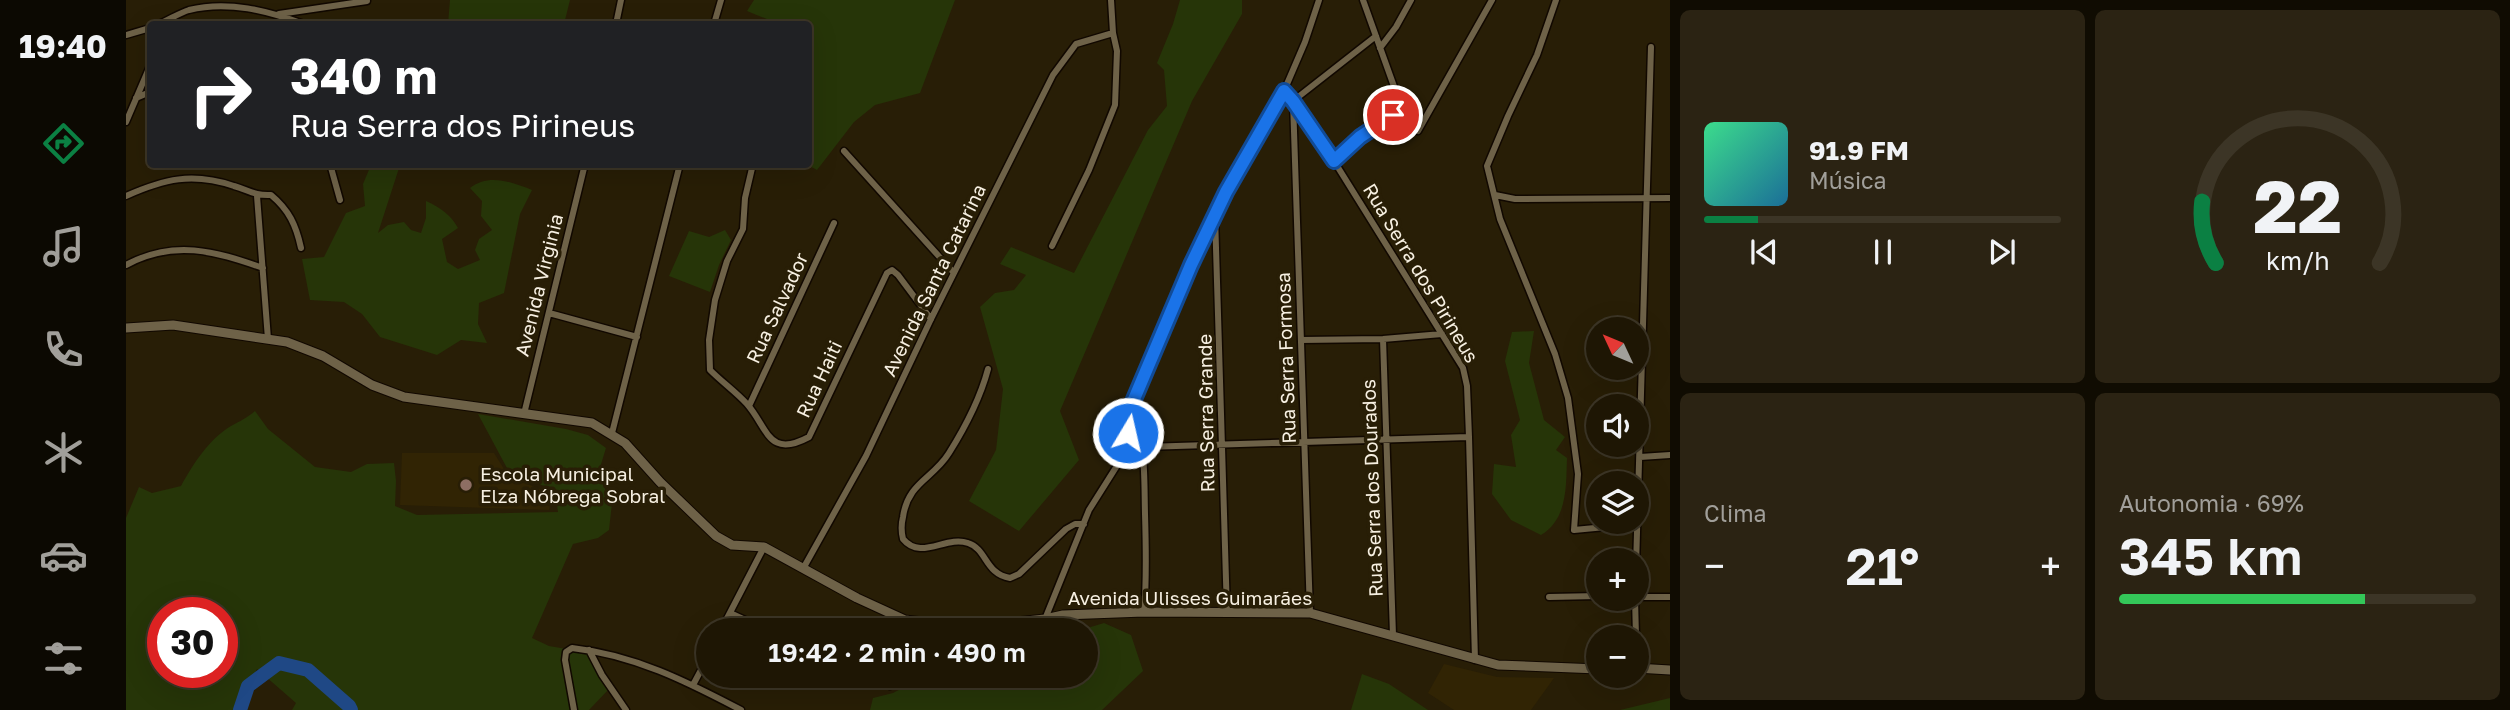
<!DOCTYPE html>
<html lang="pt">
<meta charset="utf-8">
<style>
:root{--surface:#1e1604;--page:#2b2313;--text:#f1f3f6;--muted:#a19f9a;--line:#3c3526;--accent:#0b8043}
body{margin:0;font-family:"Golos Text",sans-serif;background:var(--page);color:var(--text);height:100vh;display:flex;flex-direction:column;font-size:26px;white-space:nowrap}
*{box-sizing:border-box;margin:0}
p{font-size:23px;color:var(--muted)}
.icon{flex:none;width:38px;height:38px;fill:none;stroke:currentColor;stroke-width:2;stroke-linecap:round;stroke-linejoin:round}
.map{position:relative;flex:1;overflow:hidden}
.side{display:flex;flex-direction:column;gap:10px;padding:10px;background:#100c02;width:840px}
.side>*{flex:none}
.guide{position:absolute;left:21px;top:21px;width:665px;height:147px;border-radius:7px;box-shadow:0 7px 28px #0002,0 0 0 2px var(--line);background:#202124;color:#fff;overflow:hidden}
.needle{width:46px;rotate:314deg}
.controls{position:absolute;left:1460px;top:317px;display:grid;gap:14px}
.controls a{display:grid;place-items:center;width:63px;height:63px;border-radius:50%;background:var(--surface);box-shadow:0 7px 28px #0002,0 0 0 2px var(--line);font-size:35px}
.speed{position:absolute;left:21px;top:597px;display:flex;gap:14px;font-size:35px;font-weight:700;text-align:center}
.speed>*{display:grid;place-content:center;width:91px;height:91px;border-radius:50%;background:var(--surface);box-shadow:0 7px 28px #0002,0 0 0 2px var(--line);line-height:1}
.speed .limit{border:10px solid #d22;background:#fff;color:#111}
.pin{position:absolute;display:grid;place-items:center;width:60px;height:60px;color:#fff;margin:-30px;border:4px solid #fff;border-radius:50%;box-shadow:0 2px 7px #0007}
.me{position:absolute;width:77px;margin:-38px;rotate:9deg;stroke-linejoin:round;filter:drop-shadow(0 0 5px #0008)}
.turn{display:flex;align-items:center;gap:24px;height:147px;padding:0 28px;font-size:32px}
.turn .icon{width:91px;height:91px;stroke-width:2.5}
.turn b{display:block;font-size:49px;line-height:60px}
.big{font-size:52px;font-weight:600;line-height:1.1}
.side .widget{flex:1;display:flex;flex-direction:column;justify-content:center;gap:10px;min-width:0;padding:0 24px;border-radius:10px;background:var(--page)}
.side .dial{align-items:center;gap:0}
.dial svg{height:182px;overflow:visible;fill:none;stroke:var(--line);stroke-width:7;stroke-linecap:round;text-anchor:middle}
.dial text{fill:var(--text);stroke:none}
.song{display:flex;align-items:center;gap:21px}
.cover{width:84px;height:84px;border-radius:10px;background:linear-gradient(135deg,hsl(150 70% 55%),hsl(200 70% 35%))}
.played{height:7px;border-radius:4px;background:linear-gradient(90deg,var(--accent) 15%,var(--line) 15%)}
.keys{display:flex;justify-content:space-around;direction:ltr}
.heat{display:flex;justify-content:space-between;align-items:center;font-size:38px;direction:ltr}
.charge{height:10px;border-radius:5px;background:linear-gradient(90deg,#34c759 69%,var(--line) 0)}
.side .tiles{flex:1;display:grid;gap:10px;grid-template-columns:repeat(2,1fr)}
.trip{position:absolute;left:570px;top:618px;width:402px;height:70px;border-radius:35px;background:var(--surface);box-shadow:0 7px 28px #0002,0 0 0 2px var(--line);font-weight:600;line-height:70px;text-align:center}
main{display:flex;flex:1;min-height:0}
.dock{display:flex;flex-direction:column;width:126px;justify-content:space-around;align-items:center;background:#0c0902;color:var(--muted)}
.dock .icon{width:49px;height:49px}
.dock .active{color:var(--accent)}
.dock b{font-size:32px;color:var(--text)}
.map>svg:first-child{display:block}
</style>
<main>
<nav class="dock">
<b>19:40</b>
<svg class="icon active" aria-label="directions" viewBox="0 0 24 24"><path d="M12 3l9 9-9 9-9-9zM9 14v-3h6M13 9l2 2-2 2"/></svg>
<svg class="icon" aria-label="music" viewBox="0 0 24 24"><path d="M9 18V5l10-2v13"/><circle cx="6" cy="18" r="3"/><circle cx="16" cy="16" r="3"/></svg>
<svg class="icon" aria-label="phone" viewBox="0 0 24 24"><path d="M5 4h4l2 5-3 2q2 4 5 5l2-3 5 2v4C11 20 4 13 5 4z"/></svg>
<svg class="icon" aria-label="climate" viewBox="0 0 24 24"><path d="M12 3v18M4 7l16 10M4 17L20 7"/></svg>
<svg class="icon" aria-label="car" viewBox="0 0 24 24"><path d="M5 17H2v-5l4-1 3-4h7l3 4 3 1v5h-3M9 17h6M6 11h13"/><circle cx="7" cy="17" r="2"/><circle cx="17" cy="17" r="2"/></svg>
<svg class="icon" aria-label="filters" viewBox="0 0 24 24"><path d="M4 7h16M4 17h16"/><circle cx="9" cy="7" r="2"/><circle cx="15" cy="17" r="2"/></svg>
</nav>
<div class="map">
<svg width="1544" height="710" viewBox="0 0 1544 710">
<rect width="100%" height="100%" fill="#281e06"/>
<path fill="#312404" d="M 276,453 L 368,453 L 383,477 L 427,494 L 423,510 L 274,505 Z
M 1318,664 L 1371,677 L 1428,678 L 1405,710 L 1328,710 L 1302,693 Z"/>
<path fill="#263508" fill-rule="evenodd" d="M 324,0 L 444,0 L 438,24 L 322,24 Z
M 628,0 L 829,0 L 794,93 L 749,105 L 728,122 L 691,170 L 682,165 L 682,94 L 686,88 L 683,85 L 682,24 L 653,24 L 621,11 Z
M 1054,0 L 1116,0 L 1116,14 L 1066,101 L 934,411 L 953,460 L 893,531 L 843,501 L 870,450 L 877,389 L 854,307 L 869,293 L 888,290 L 900,275 L 874,264 L 885,247 L 948,273 L 1022,130 L 1041,106 L 1038,70 L 1031,63 L 1047,24 Z
M 245,165 L 274,165 L 252,233 L 262,225 L 278,222 L 285,230 L 295,233 L 300,218 L 300,201 C 315,208 324,214 332,228 L 316,239 L 321,262 L 332,269 L 354,260 L 349,250 L 353,239 L 366,230 L 355,216 L 356,201 L 344,188 C 363,173 385,182 406,190 L 394,214 L 378,293 L 353,303 L 352,324 L 361,343 L 335,340 L 311,355 L 254,337 L 236,314 L 218,302 L 184,300 L 176,259 L 198,257 L 220,213 L 239,206 L 237,184 Z
M 599,230 L 605,240 L 593,265 L 584,292 L 543,276 L 563,231 L 583,237 Z
M 1408,331 L 1403,363 L 1418,420 L 1439,437 L 1430,450 L 1441,458 C 1440,485 1442,519 1415,535 L 1385,520 L 1366,494 L 1368,464 L 1390,467 L 1385,435 L 1394,420 L 1379,361 L 1386,332 Z
M 129,411 L 142,429 L 189,467 L 225,472 L 241,464 L 268,463 L 270,481 L 269,506 L 291,515 L 432,512 L 429,491 L 382,470 L 352,414 L 440,429 L 462,435 L 480,448 L 472,474 L 486,503 L 483,530 L 472,538 L 447,544 L 406,638 L 423,646 L 464,653 L 482,690 L 463,710 L 166,710 L 170,703 L 131,669 L 109,710 L 0,710 L 0,518 L 13,487 L 26,493 L 55,486 C 67,464 83,439 105,426 C 114,421 121,418 129,411 ZM 37,612 L 96,612 L 96,672 L 37,672 Z
M 978,623 L 1005,635 L 1017,671 L 976,710 L 744,710 L 747,698 L 767,693 L 800,676 L 961,676 L 961,630 L 955,630 Z
M 1236,674 L 1263,684 L 1302,710 L 1225,710 Z
M 1544,698 L 1544,710 L 1494,710 Z"/>
<g fill="none" stroke-linecap="round" stroke-linejoin="round">
<path stroke="#1f4885" stroke-width="14" d="M 114,710 L 122,686 L 153,663 L 182,670 L 223,706 L 225,710"/>
<g stroke="#110800" stroke-width="9">
<path id="street" d="M 1430,0 L 1411,55 L 1382,116 L 1361,166 L 1374,219 L 1429,354 L 1442,398 L 1452,474 L 1448,530 L 1511,524
M 153,14 L 241,1
M 33,24 C 43,20 53,13 63,10 C 102,0 142,11 178,24
M 490,24 L 495,0
M 588,24 L 595,0
M 0,35 L 24,28
M 1254,48 L 1270,27 L 1285,0
M 1158,91 L 1167,101 L 1208,161 L 1337,368 L 1341,386 L 1343,437 L 1349,660
M 10,98 L 24,92
M 0,122 L 24,66
M 1292,131 L 1366,0
M 718,151 L 828,273
M 1208,161 L 1234,137 L 1274,110 L 1270,92 L 1237,0
M 204,164 L 214,200
M 627,164 L 619,198 L 617,229 L 601,261 L 589,300 L 583,340 L 584,370 C 596,382 610,392 621,404 C 642,428 642,459 683,437 L 761,273 L 766,270 L 772,275 L 805,319
M 1369,195 L 1389,199 L 1544,198
M 0,196 C 38,179 66,172 108,186 C 122,190 129,196 145,195 C 163,210 170,225 175,248
M 131,196 L 142,339
M 1089,215 L 1101,613
M 926,246 L 963,170 L 989,105 L 991,51 L 987,33 L 985,0
M 0,265 C 48,239 88,251 137,268
M 423,313 L 511,337
M 1257,339 L 1267,635
M 1175,340 L 1257,339 L 1316,334
M 862,369 C 854,399 840,426 823,453 C 807,479 782,482 777,517 C 775,525 775,531 777,539 C 795,561 820,535 842,543 C 861,549 859,574 884,578 L 893,574 L 940,529 L 949,524 L 958,524
M 623,406 L 708,223
M 1006,406 C 1020,444 1018,474 1019,514 C 1020,547 1021,579 1018,612
M 398,414 L 459,164
M 486,433 L 554,164
M 1018,447 L 1343,437
M 1514,457 L 1544,455
M 678,567 L 740,456 L 805,319 L 927,75 L 950,44 L 987,33
M 1510,567 L 1525,47
M 1423,597 L 1472,596
M 1510,597 L 1544,597
M 1509,598 L 1510,637
M 604,613 L 641,630
M 1184,613 L 1167,101 L 1250,36
M 919,619 L 963,510 L 999,453 L 1006,404 L 1065,265 L 1099,192 L 1158,91 L 1179,42 L 1193,0
M 595,630 L 638,547
M 463,650 L 476,675 L 500,710
M 739,676 L 764,686 L 770,676
M 567,685 L 583,655
M 448,710 L 439,660 L 440,652 L 446,648 C 508,655 560,681 615,710"/>
</g>
<g stroke="#110800" stroke-width="11">
<path id="secondary" d="M 0,328 L 47,325 L 161,342 L 197,356 L 246,385 L 278,397 L 466,423 L 499,443 L 534,482 L 590,536 L 606,545 L 638,547 L 731,598 L 779,620 L 813,624 L 880,623 L 919,619 L 937,615 L 1018,612 L 1184,613 L 1372,665 L 1472,669
M 1510,668 L 1544,670"/>
</g>
<use href="#street" stroke="#6e6248" stroke-width="6"/>
<use href="#secondary" stroke="#6e6248" stroke-width="9"/>
</g>
<g fill="none" stroke-linecap="round" stroke-linejoin="round">
<g stroke="#114b97" stroke-width="18">
<path id="route" d="M 1002,433 L 1006,404 L 1065,265 L 1100,192 L 1158,91 L 1167,101 L 1208,161 L 1234,137 L 1267,115"/>
</g>
<use href="#route" stroke="#1a73e8" stroke-width="12"/>
</g>
<circle fill="#8d6e63" stroke="#281e06" stroke-width="2.5" cx="340" cy="485" r="7"/>
<g text-anchor="middle" stroke-width="7" stroke-linejoin="round" paint-order="stroke">
<g font-size="19" fill="#f7f0e2" stroke="#281e06">
<text transform="translate(1295 273) rotate(59)" y="7">Rua Serra dos Pirineus</text>
<text transform="translate(808 280) rotate(-64)" y="7">Avenida Santa Catarina</text>
<text transform="translate(413 285) rotate(-76)" y="7">Avenida Virginia</text>
<text transform="translate(651 308) rotate(-65)" y="7">Rua Salvador</text>
<text transform="translate(1160 358) rotate(-92)" y="7">Rua Serra Formosa</text>
<text transform="translate(693 379) rotate(-65)" y="7">Rua Haiti</text>
<text transform="translate(1080 413) rotate(-91)" y="7">Rua Serra Grande</text>
<text transform="translate(1246 488) rotate(-92)" y="7">Rua Serra dos Dourados</text>
<text x="1064" y="605">Avenida Ulisses Guimarães</text>
</g>
<g font-size="19" fill="#f7f0e2" stroke="#281e06" text-anchor="start">
<text x="354" y="481">Escola Municipal<tspan x="354" dy="22">Elza Nóbrega Sobral</tspan></text>
</g>
</g>
</svg>
<div class="controls">
<a><svg class="needle" viewBox="-14 -14 28 28"><path d="M0-13l5 13h-10z" fill="#e53935"/><path d="M0 13l5-13h-10z" fill="#a19f9a"/></svg></a>
<a><svg class="icon" aria-label="sound" viewBox="0 0 24 24"><path d="M4 9h4l5-4v14l-5-4H4zM17 9q2 3 0 6"/></svg></a>
<a><svg class="icon" aria-label="layers" viewBox="0 0 24 24"><path d="M12 4l9 5-9 5-9-5zM3 14l9 5 9-5"/></svg></a>
<a>+</a>
<a>−</a>
</div>
<div class="speed"><div class="limit">30</div></div>
<div class="pin" style="left:1267px;top:115px;background:#d93025"><svg class="icon" aria-label="arrive" viewBox="0 0 24 24"><path d="M6 21V4h12l-3 4 3 4H6"/></svg></div>
<svg class="me" style="left:1002px;top:433px" viewBox="-20 -20 40 40"><circle r="17" fill="#1a73e8" stroke="#fff" stroke-width="3"/><path d="M0-11L8 9 0 5-8 9z" fill="#fff"/></svg>
<div class="trip">19:42 · 2 min · 490 m</div>
<div class="guide">
<div class="turn"><svg class="icon" aria-label="right" viewBox="0 0 24 24"><path d="M7 20v-9h11M14 6l5 5-5 5"/></svg><div><b>340 m</b>Rua Serra dos Pirineus</div></div>
</div>
</div>
<section class="side">
<div class="tiles">
<div class="widget">
<div class="song"><i class="cover"></i><div><b>91.9 FM</b><p>Música</p></div></div>
<div class="played"></div>
<div class="keys"><svg class="icon" aria-label="previous" viewBox="0 0 24 24"><path d="M18 5L8 12l10 7zM5 5v14"/></svg><svg class="icon" aria-label="pause" viewBox="0 0 24 24"><path d="M8 5v14M16 5v14"/></svg><svg class="icon" aria-label="next" viewBox="0 0 24 24"><path d="M6 5l10 7-10 7zM19 5v14"/></svg></div>
</div>
<div class="widget dial"><svg viewBox="0 0 100 80">
<path d="M14 69A42 42 0 1 1 86 69"/>
<path d="M14 69A42 42 0 0 1 8 42" stroke="#0b8043"/>
<text x="50" y="56" font-size="32" font-weight="700">22</text>
<text x="50" y="72" font-size="11">km/h</text>
</svg></div>
<div class="widget"><p>Clima</p>
<div class="heat"><a>−</a><b class="big">21°</b><a>+</a></div>
</div>
<div class="widget"><p>Autonomia · 69%</p><b class="big">345 km</b><div class="charge"></div></div>
</div>
</section>
</main>
